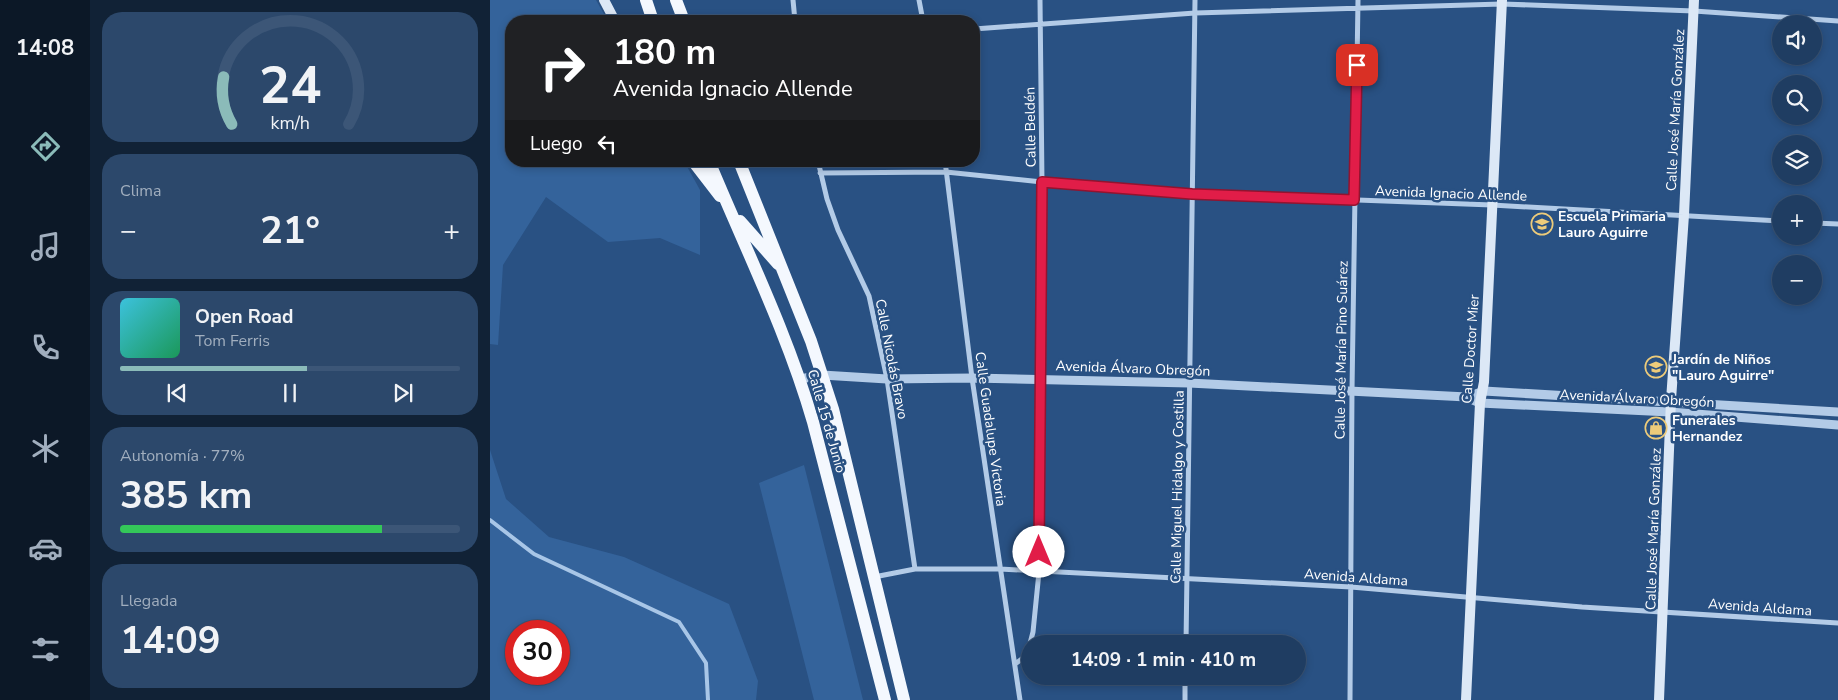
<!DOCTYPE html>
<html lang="es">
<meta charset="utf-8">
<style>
:root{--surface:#1f3d62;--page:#2c486b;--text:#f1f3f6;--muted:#a1aebe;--line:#3c5677;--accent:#8bbbb9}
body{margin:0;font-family:"Nunito Sans",sans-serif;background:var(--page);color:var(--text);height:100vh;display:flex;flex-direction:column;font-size:19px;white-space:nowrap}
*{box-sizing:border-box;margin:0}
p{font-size:16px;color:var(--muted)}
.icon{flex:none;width:28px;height:28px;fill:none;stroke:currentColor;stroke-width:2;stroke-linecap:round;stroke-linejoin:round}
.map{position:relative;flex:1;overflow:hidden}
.panel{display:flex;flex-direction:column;gap:12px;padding:12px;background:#112236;width:400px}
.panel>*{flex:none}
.banner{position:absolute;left:15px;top:15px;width:475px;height:152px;border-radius:20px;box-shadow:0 2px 8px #0003,0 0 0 1px var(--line);background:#202124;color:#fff;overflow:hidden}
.fabs{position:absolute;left:1282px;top:15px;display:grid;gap:10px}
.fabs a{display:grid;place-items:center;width:50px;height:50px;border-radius:50%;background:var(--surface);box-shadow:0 2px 8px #0003,0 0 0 1px var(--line);font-size:25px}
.speed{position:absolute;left:15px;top:620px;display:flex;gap:10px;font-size:25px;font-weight:700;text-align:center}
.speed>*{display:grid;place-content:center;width:65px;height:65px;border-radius:50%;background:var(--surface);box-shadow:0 2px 8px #0003,0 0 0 1px var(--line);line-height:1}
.speed .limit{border:8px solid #d22;background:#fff;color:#111}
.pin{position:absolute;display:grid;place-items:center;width:42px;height:42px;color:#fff;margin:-21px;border-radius:10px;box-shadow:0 2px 8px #0006}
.me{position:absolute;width:55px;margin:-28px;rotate:0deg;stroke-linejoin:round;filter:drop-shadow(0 0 4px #0008)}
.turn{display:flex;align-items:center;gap:18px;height:105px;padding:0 25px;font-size:22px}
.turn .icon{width:65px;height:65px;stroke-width:2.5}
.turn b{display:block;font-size:35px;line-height:42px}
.then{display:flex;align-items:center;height:48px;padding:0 25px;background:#0003;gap:10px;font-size:19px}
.big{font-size:38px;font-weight:700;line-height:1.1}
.panel .card{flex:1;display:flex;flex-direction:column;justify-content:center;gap:8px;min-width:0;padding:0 18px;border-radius:20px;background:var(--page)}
.panel .dial{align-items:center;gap:0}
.dial svg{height:130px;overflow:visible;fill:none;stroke:var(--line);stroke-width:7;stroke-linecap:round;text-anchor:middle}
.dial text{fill:var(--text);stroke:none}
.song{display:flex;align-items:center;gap:15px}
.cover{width:60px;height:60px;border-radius:8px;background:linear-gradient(135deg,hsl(190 70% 55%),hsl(150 70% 35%))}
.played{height:5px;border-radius:2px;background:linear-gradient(90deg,var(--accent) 55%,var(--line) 55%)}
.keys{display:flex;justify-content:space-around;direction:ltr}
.heat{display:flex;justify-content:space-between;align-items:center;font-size:28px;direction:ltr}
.charge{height:8px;border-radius:4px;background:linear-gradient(90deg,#34c759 77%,var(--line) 0)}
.trip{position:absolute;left:531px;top:635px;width:285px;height:50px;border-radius:25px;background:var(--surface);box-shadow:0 2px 8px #0003,0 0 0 1px var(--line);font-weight:700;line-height:50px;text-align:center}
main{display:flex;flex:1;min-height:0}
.dock{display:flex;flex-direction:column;width:90px;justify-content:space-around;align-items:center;background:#0c1827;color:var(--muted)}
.dock .icon{width:35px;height:35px}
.dock .selected{color:var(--accent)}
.dock b{font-size:22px;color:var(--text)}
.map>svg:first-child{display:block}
</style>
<main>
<nav class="dock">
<b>14:08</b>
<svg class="icon selected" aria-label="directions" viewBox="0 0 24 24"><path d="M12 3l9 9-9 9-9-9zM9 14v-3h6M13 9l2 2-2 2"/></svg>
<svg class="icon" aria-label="music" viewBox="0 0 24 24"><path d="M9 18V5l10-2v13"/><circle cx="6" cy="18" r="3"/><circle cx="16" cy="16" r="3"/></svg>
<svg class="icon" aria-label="phone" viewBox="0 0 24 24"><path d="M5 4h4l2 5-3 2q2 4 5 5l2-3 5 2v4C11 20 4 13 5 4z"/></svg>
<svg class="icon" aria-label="climate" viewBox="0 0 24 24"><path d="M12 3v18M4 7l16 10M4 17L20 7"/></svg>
<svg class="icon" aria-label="car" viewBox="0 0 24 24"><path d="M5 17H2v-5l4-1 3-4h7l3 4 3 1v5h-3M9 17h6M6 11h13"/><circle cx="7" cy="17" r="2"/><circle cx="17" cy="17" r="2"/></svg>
<svg class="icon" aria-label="filters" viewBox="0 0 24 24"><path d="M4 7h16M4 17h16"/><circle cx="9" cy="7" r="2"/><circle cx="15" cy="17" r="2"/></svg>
</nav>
<section class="panel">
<div class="card dial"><svg viewBox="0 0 100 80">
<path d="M14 69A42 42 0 1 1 86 69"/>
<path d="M14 69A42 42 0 0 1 9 40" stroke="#8bbbb9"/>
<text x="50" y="56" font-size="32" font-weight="700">24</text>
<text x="50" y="72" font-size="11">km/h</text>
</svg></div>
<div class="card"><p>Clima</p>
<div class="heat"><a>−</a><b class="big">21°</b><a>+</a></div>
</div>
<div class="card">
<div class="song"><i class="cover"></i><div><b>Open Road</b><p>Tom Ferris</p></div></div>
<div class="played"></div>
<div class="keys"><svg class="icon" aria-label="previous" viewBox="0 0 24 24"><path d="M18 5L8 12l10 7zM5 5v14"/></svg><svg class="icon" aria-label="pause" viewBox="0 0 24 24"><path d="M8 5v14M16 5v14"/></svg><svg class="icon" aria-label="next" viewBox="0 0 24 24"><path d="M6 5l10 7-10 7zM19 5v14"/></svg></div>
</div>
<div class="card"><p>Autonomía · 77%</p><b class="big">385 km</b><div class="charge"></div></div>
<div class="card"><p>Llegada</p><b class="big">14:09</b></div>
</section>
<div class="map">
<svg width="1348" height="700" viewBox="0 0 1348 700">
<rect width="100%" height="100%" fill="#295183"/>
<path fill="#34639b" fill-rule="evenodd" d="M 0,0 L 106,0 L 118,21 L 21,21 L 21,161 L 194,161 L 210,190 L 210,255 L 170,238 L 118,242 L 56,197 L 13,265 L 8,345 L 0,344 Z
M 0,450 L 16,499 L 59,537 L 134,557 L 239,604 L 268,681 L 266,700 L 0,700 ZM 26,631 L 69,631 L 69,674 L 26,674 Z
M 314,465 L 373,700 L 324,700 L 269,483 Z"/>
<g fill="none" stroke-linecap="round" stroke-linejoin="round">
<path stroke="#a8c6e7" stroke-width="4" d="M 0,520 L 44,554 L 189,622 L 216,663 L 218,700"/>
<path stroke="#b3cbe7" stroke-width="5" d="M 303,0 L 305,21
M 429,0 L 433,21
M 484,29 L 705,13 L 1012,4 L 1204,11 L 1348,21
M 328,161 L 337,199 L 348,230 L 379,296 L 397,379 L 425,569
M 455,161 L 482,378 L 530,700
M 330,173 L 456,172 L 552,182 L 702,194 L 1002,205 L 1291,221
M 1324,223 L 1348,224
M 384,577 L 425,569 L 510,569 L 861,587 L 1092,607 L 1348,623
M 696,644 L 705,0
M 525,664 L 537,655 L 543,632 L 549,572 L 552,182 L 550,0
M 695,700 L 695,676
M 860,700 L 862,390 L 868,0"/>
<path stroke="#b3cbe7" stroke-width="9" d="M 310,379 L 332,375 L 397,379 L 482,378 L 699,383 L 977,397 L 994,391 L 1348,412
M 983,400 L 990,403 L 1180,412 L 1348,425"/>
<path stroke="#dce8f6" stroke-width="10" d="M 114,0 L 125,21
M 976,700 L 990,403 L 994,382 L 1012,0
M 1169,700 L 1181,400 L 1194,215 L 1204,0"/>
<path stroke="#f4f8fe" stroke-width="12" d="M 156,0 L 163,21
M 186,0 L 194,21
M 203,161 L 230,196
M 219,161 C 255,248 297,332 323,422 L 395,700
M 249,161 L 321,341 L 343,409 L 414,700
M 250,221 L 288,264"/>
</g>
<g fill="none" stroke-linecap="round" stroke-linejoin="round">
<g stroke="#92132f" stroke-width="12">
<path id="route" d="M 549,552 L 552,182 L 702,194 L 864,200 L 867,65"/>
</g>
<use href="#route" stroke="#e11d48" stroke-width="9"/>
</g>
<defs>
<g id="school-ring" transform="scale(1.125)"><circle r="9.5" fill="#295183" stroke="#edcb7a" stroke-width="1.5"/><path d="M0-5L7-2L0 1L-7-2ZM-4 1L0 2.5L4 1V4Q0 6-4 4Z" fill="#edcb7a"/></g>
<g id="shop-ring" transform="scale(1.125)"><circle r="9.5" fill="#295183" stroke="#edcb7a" stroke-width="1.5"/><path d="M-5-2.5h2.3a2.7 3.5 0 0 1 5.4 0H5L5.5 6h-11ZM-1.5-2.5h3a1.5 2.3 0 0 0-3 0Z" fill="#edcb7a"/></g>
</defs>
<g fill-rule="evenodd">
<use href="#school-ring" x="1052" y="224"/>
<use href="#school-ring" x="1166" y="367"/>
<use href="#shop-ring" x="1166" y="428"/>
</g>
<g text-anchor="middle" stroke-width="5" stroke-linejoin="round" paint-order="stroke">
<g font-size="14" fill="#fff" stroke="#295183">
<text transform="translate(1185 110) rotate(-87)" y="5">Calle José María González</text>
<text transform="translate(540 127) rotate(-91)" y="5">Calle Beldén</text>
<text transform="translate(961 193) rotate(2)" y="5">Avenida Ignacio Allende</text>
<text transform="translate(980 349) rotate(-86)" y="5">Calle Doctor Mier</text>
<text transform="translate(851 350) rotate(-89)" y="5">Calle José María Pino Suárez</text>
<text transform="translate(402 359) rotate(79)" y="5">Calle Nicolás Bravo</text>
<text transform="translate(643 368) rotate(2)" y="5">Avenida Álvaro Obregón</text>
<text transform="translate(1147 398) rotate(3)" y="5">Avenida Álvaro Obregón</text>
<text transform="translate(337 421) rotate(74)" y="5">Calle 15 de Junio</text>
<text transform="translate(501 429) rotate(82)" y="5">Calle Guadalupe Victoria</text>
<text transform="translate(687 487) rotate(-89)" y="5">Calle Miguel Hidalgo y Costilla</text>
<text transform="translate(1163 529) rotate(-88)" y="5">Calle José María González</text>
<text transform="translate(866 577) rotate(4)" y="5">Avenida Aldama</text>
<text transform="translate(1270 607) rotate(4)" y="5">Avenida Aldama</text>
</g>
<g font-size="14" font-weight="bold" fill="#fff" stroke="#295183" text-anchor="start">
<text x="1068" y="221">Escuela Primaria<tspan x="1068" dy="16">Lauro Aguirre</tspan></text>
<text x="1182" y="364">Jardín de Niños<tspan x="1182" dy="16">"Lauro Aguirre"</tspan></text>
<text x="1182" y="425">Funerales<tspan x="1182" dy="16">Hernandez</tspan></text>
</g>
</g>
</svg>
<div class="fabs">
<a><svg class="icon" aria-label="sound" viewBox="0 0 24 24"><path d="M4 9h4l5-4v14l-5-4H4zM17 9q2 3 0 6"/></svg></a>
<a><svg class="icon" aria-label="search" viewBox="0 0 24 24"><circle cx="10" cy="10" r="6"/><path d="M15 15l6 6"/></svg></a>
<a><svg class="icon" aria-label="layers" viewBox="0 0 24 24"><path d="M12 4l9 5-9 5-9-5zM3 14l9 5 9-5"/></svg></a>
<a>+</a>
<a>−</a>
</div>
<div class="speed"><div class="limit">30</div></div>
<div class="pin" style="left:867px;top:65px;background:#d93025"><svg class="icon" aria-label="arrive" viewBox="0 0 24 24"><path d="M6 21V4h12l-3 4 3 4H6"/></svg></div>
<svg class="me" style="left:549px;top:552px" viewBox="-20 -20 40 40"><circle r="19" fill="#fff"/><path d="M0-13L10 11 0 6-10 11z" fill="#e11d48"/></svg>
<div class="trip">14:09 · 1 min · 410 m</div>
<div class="banner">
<div class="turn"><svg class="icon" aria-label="right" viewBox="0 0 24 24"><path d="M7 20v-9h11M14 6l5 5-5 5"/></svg><div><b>180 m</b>Avenida Ignacio Allende</div></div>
<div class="then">Luego<svg class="icon" aria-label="left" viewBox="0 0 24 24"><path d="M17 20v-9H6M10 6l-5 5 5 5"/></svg></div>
</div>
</div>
</main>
